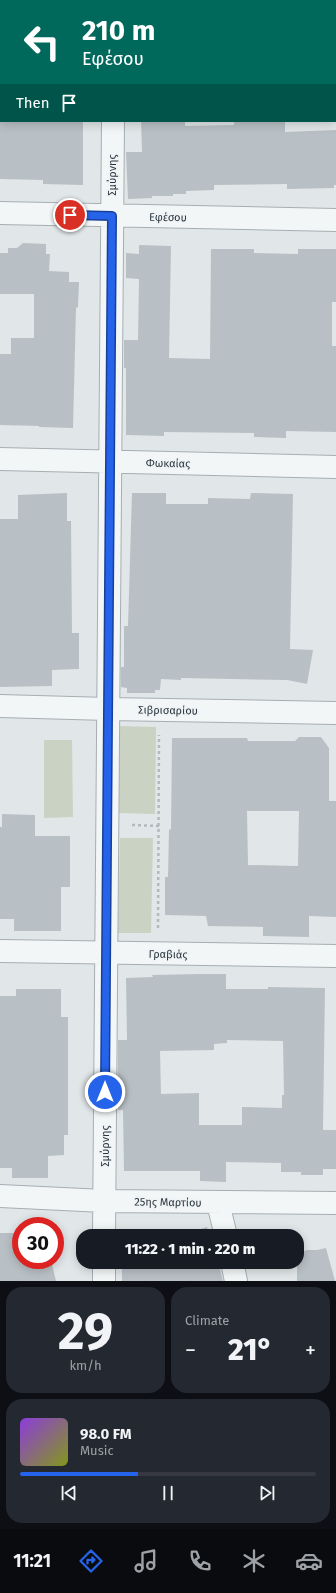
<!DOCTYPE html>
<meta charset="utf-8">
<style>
:root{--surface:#171b24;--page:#242831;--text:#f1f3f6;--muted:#9ea1a6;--line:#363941;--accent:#2563eb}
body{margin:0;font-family:"Fira Sans",sans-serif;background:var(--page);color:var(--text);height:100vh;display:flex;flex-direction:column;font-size:15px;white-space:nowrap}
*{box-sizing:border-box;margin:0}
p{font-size:13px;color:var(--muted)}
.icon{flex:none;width:22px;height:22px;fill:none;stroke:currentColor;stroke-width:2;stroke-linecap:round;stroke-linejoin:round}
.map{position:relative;height:1281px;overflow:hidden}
.panel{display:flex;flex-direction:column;gap:6px;padding:6px;background:#0d0f14;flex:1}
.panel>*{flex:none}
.top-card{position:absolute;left:0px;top:0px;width:336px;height:122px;box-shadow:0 2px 10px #0003;background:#00695c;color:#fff;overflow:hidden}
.speed{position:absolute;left:12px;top:1217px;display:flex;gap:8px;font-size:20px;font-weight:700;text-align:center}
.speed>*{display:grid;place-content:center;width:52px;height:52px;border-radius:50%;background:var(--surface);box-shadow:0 2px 10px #0003;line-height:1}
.speed .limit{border:6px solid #d22;background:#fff;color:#111}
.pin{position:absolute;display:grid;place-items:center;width:34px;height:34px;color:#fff;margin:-17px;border:2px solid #fff;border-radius:50%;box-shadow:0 1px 4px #0007}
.me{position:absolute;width:44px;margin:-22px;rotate:0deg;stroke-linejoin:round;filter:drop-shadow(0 0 3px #0008)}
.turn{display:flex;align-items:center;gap:14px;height:84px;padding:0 16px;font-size:18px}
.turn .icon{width:52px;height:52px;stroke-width:2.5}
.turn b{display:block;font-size:28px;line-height:34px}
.then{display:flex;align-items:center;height:38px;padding:0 16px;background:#0003;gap:8px;font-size:15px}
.big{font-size:30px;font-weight:800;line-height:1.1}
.panel .tile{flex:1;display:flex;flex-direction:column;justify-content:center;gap:6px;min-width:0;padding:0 14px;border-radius:16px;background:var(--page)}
.panel .dial{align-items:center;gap:0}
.dial b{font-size:52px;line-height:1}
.song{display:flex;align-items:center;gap:12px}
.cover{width:48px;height:48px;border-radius:6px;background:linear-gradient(135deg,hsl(270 70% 55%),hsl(70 70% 35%))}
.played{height:4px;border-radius:2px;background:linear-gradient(90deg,var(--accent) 40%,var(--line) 40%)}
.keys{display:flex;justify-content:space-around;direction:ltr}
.heat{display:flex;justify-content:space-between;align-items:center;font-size:22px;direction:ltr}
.panel .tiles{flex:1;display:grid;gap:6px;grid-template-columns:1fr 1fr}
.tile:last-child{grid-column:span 2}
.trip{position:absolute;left:76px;top:1229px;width:228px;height:40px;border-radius:16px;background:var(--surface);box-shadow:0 2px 10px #0003;font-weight:800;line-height:40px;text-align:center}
.tabs{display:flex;height:64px;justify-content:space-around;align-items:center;background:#090b0e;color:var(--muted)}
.tabs .icon{width:28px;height:28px}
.tabs .on{color:var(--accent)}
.tabs b{font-size:18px;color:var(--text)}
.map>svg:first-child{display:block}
</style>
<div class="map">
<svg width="336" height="1281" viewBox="0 0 336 1281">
<rect width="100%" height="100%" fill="#e1e6e8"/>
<path fill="#cad2c3" d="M 119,726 L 156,727 L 155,814 L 118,813 Z
M 44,740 L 72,740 L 73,817 L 44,818 Z
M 120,838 L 153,838 L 151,933 L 118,933 Z"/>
<path fill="#b9c0c5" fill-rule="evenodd" d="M 83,121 L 83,185 L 43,184 L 43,180 L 0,179 L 0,122 Z
M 141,121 L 185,121 L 185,126 L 234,125 L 234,121 L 285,121 L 285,132 L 336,130 L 336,185 L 334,185 L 334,188 L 287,189 L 287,184 L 214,185 L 214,190 L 186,191 L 186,194 L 173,194 L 173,196 L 152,196 L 152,198 L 128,199 L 126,152 L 142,152 Z
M 23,243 L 46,244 L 46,254 L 50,254 L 49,271 L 69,272 L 69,282 L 79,282 L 78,307 L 76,308 L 73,428 L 39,427 L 39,426 L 0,425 L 0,354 L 11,354 L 11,338 L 34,338 L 34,294 L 0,294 L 0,253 L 8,253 L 8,248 L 17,248 Z
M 139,245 L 171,246 L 169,358 L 210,359 L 211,249 L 254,249 L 254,253 L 298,254 L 298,249 L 336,249 L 336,302 L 332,302 L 332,346 L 336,346 L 336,432 L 286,431 L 286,438 L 254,437 L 254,433 L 164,432 L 164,436 L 126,435 L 126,368 L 124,368 L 124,340 L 138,340 L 139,279 L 126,278 L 126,253 L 139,254 Z
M 67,493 L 67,521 L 71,521 L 72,633 L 79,633 L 79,669 L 52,670 L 52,686 L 0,687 L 0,519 L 18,519 L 18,495 Z
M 132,493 L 166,493 L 166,504 L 208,504 L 208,498 L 250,499 L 251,493 L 293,494 L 290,649 L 313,650 L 307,684 L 287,680 L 181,678 L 181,680 L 161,679 L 160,690 L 155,690 L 155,693 L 127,693 L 127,688 L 121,687 L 121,667 L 124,667 L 124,626 L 128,626 Z
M 299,737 L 321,737 L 329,748 L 329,801 L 336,801 L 336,917 L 309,916 L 309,937 L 263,936 L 263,927 L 208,926 L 206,916 L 165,915 L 165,877 L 168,877 L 169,830 L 171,829 L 172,738 L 247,738 L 248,741 L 295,741 ZM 247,811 L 299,811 L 298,866 L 248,865 Z
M 2,814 L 35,815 L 35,836 L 70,836 L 70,887 L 61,887 L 61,931 L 14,931 L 14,919 L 0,919 L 0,827 L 2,827 Z
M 200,974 L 226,974 L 226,989 L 268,989 L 268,987 L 325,988 L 323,1130 L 336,1130 L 336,1169 L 323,1169 L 323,1175 L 301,1175 L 301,1172 L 281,1172 L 281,1163 L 226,1162 L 226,1182 L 200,1181 L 200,1171 L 124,1171 L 123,1110 L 118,1110 L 118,1040 L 127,1040 L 126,978 L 153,977 L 152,975 ZM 227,1040 L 283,1041 L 284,1095 L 282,1095 L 282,1108 L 242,1107 L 242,1125 L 199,1125 L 199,1093 L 161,1094 L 160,1051 L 214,1050 L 214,1044 L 227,1043 Z
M 16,989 L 61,989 L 61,1017 L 68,1017 L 68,1135 L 64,1135 L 64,1155 L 48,1156 L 48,1178 L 12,1178 L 12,1168 L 0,1168 L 0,996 L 16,996 Z
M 207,1227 L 210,1236 L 180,1236 Z
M 0,1233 L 21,1233 L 21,1260 L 51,1260 L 56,1281 L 0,1281 Z
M 326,1248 L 335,1281 L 297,1281 L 297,1254 L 307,1250 L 317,1250 Z
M 122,1262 L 218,1262 L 223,1281 L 122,1281 Z"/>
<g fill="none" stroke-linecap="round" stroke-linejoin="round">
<g stroke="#a7aeb2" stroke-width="24">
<path id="street" d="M 114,1 L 114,0
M 0,213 L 336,220
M 0,459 L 336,467
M 0,706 L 108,709 L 336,713
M 0,951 L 336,956
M 0,1196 L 104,1201 L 336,1203
M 218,1203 L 226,1236
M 104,1236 L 113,121
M 232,1262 L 236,1281
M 104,1281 L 104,1262"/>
</g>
<path stroke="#b3b9bc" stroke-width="2.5" stroke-dasharray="3 3" stroke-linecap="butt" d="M 132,825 L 159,826
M 158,928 L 159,735"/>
<use href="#street" stroke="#f3f6f7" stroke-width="22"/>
</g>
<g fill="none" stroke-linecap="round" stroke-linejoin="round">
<g stroke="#184099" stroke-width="10">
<path id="route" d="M 70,215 L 112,216 L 105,1092"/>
</g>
<use href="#route" stroke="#2563eb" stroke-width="7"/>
</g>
<g text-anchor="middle" stroke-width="4" stroke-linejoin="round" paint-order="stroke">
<g font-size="11" fill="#2b373f" stroke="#f0f4f6">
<text transform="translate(112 175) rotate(-90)" y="4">Σμύρνης</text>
<text transform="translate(168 217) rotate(1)" y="4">Εφέσου</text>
<text transform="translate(168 463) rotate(1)" y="4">Φωκαίας</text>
<text transform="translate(168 710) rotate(1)" y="4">Σιβρισαρίου</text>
<text transform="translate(168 954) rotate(1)" y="4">Γραβιάς</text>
<text transform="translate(105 1146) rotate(-90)" y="4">Σμύρνης</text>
<text transform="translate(168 1202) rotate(1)" y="4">25ης Μαρτίου</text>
</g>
</g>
</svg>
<div class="speed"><div class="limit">30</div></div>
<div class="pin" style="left:70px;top:215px;background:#d93025"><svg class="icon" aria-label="arrive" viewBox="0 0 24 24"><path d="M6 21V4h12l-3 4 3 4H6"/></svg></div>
<svg class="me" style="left:105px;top:1092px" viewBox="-20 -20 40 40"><circle r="17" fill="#2563eb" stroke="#fff" stroke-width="3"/><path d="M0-11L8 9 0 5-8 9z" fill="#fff"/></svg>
<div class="trip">11:22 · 1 min · 220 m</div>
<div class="top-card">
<div class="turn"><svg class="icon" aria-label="left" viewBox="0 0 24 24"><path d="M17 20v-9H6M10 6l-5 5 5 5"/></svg><div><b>210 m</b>Εφέσου</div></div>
<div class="then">Then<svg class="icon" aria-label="arrive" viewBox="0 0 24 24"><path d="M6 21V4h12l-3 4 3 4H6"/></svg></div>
</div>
</div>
<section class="panel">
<div class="tiles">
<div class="tile dial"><b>29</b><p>km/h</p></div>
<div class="tile"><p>Climate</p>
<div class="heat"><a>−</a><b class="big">21°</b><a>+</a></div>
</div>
<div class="tile">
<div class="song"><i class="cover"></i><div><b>98.0 FM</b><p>Music</p></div></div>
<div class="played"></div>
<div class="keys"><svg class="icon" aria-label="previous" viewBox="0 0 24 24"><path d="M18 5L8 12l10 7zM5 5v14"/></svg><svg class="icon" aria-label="pause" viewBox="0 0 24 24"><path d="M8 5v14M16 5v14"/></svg><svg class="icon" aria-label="next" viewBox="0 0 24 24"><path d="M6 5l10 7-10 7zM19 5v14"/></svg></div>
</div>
</div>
</section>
<nav class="tabs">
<b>11:21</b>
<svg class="icon on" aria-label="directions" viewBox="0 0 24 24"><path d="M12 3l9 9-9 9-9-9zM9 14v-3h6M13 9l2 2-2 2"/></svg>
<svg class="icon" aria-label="music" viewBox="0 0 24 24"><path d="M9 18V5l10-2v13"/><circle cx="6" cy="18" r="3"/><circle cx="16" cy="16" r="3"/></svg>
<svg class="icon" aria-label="phone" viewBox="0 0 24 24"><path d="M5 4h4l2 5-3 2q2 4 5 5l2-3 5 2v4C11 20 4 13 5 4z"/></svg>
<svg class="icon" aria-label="climate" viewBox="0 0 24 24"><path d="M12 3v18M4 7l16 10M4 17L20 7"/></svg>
<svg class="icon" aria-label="car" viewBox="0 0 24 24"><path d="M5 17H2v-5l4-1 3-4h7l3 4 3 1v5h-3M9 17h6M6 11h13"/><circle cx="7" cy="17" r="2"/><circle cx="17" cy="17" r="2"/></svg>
</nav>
